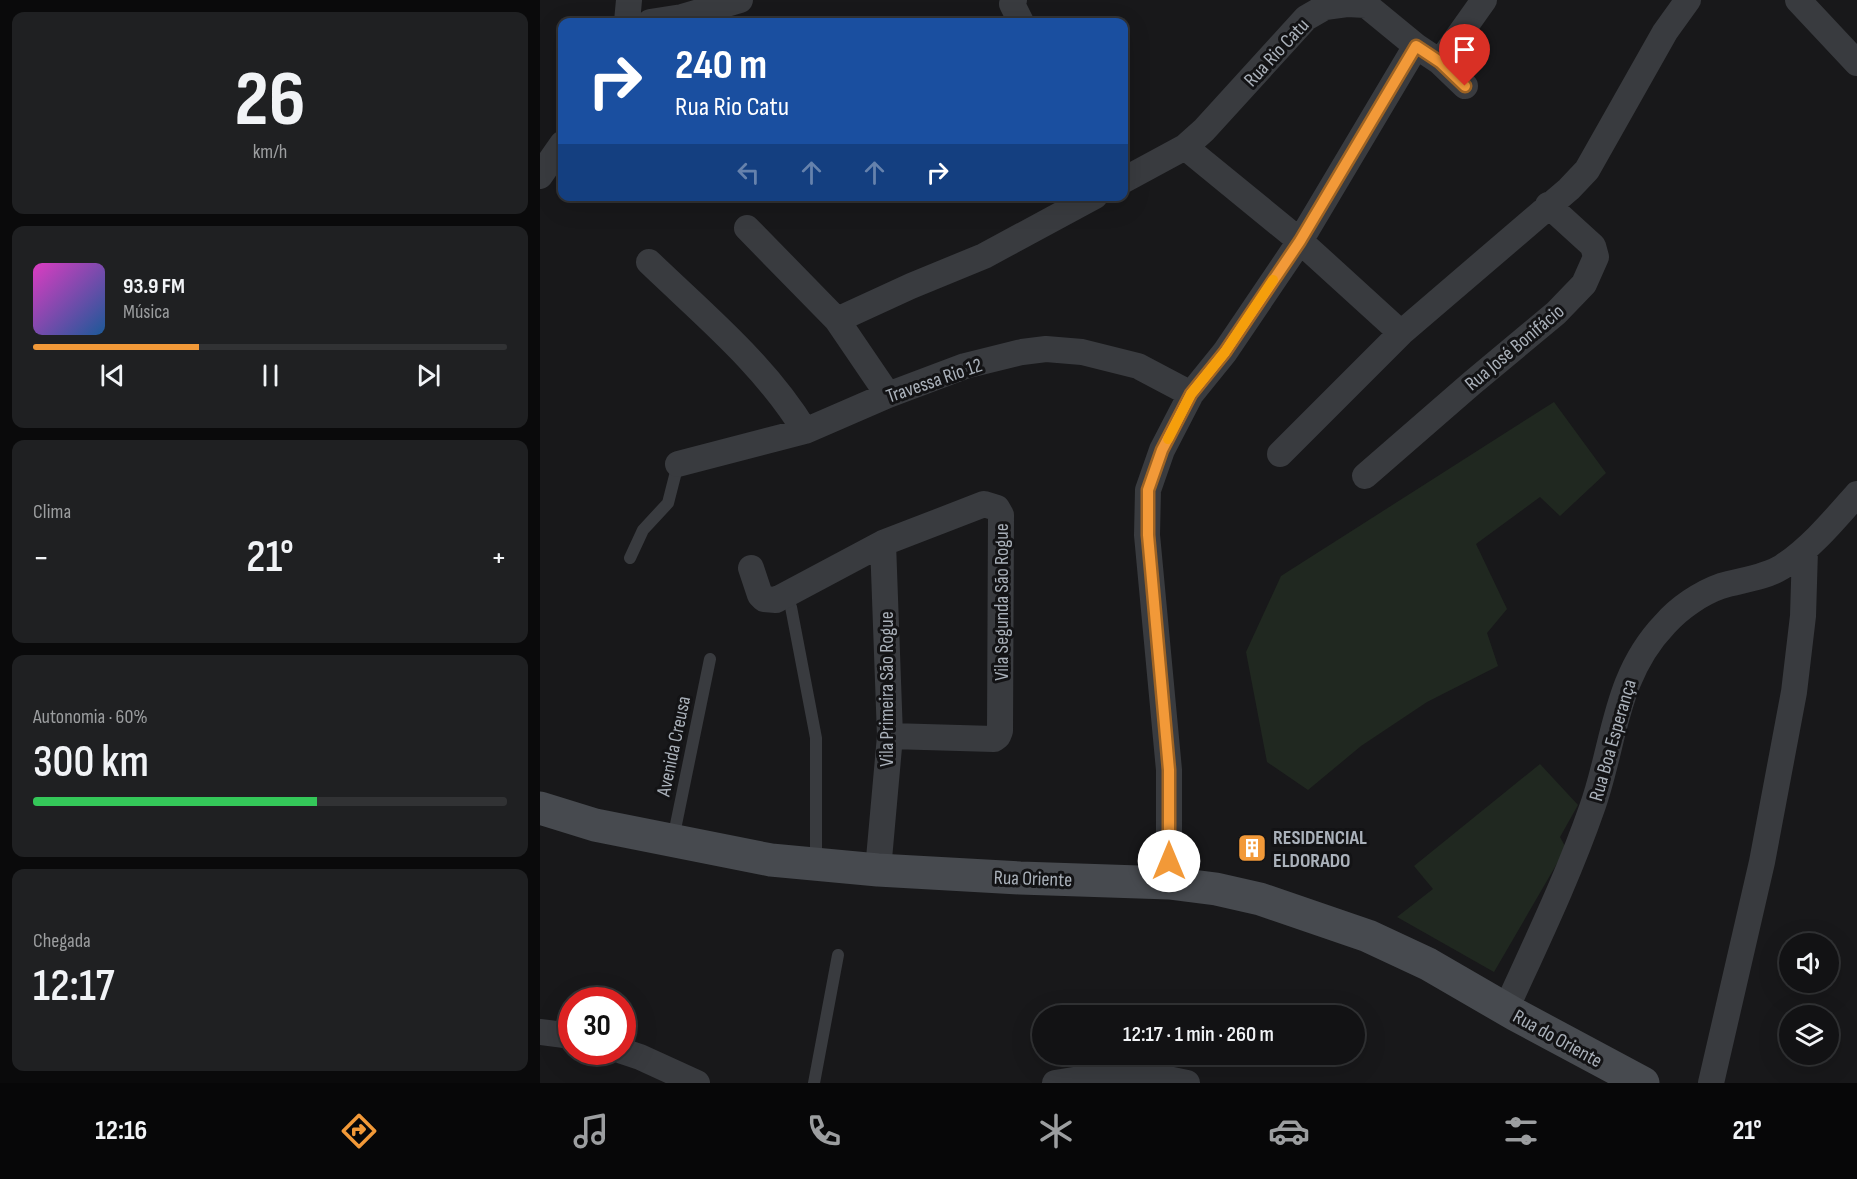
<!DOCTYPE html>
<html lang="pt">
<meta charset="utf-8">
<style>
:root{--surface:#121214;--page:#1f2022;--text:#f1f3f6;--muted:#9c9ea0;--line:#313234;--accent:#f29938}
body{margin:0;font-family:"Sofia Sans Condensed",sans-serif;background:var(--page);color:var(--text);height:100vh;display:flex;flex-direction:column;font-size:22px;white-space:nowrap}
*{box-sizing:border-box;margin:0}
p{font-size:20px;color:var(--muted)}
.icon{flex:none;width:33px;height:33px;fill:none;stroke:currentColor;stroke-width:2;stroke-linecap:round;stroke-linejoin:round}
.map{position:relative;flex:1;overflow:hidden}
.side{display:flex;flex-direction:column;gap:12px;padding:12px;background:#0a0a0b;width:540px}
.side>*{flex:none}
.hud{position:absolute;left:18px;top:18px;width:570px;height:183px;border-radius:12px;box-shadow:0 6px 24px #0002,0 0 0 2px var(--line);background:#1a4fa0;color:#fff;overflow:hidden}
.tools{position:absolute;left:1239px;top:933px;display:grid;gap:12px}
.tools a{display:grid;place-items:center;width:60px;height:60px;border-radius:50%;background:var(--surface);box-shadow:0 6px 24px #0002,0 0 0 2px var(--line);font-size:30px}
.speed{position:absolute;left:18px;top:987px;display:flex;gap:12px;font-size:30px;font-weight:700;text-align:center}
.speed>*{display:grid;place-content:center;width:78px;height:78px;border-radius:50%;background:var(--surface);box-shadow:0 6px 24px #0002,0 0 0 2px var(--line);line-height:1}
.speed .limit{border:9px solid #d22;background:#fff;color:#111}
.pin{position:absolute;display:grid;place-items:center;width:51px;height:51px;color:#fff;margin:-62px -26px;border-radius:50% 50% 50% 0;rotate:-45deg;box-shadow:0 0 6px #0007}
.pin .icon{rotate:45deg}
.me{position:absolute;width:66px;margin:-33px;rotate:0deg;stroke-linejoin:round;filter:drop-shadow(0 0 4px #0008)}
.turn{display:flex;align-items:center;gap:21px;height:126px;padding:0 18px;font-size:27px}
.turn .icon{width:78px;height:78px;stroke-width:2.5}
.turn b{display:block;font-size:42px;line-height:51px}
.lanes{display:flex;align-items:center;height:57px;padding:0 18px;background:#0003;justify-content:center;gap:30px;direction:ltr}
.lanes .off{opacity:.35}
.big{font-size:45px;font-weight:600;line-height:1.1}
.side .widget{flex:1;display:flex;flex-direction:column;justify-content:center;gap:9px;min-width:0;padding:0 21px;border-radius:12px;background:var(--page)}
.side .dial{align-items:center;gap:0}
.dial b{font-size:78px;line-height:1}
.song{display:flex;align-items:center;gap:18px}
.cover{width:72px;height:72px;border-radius:9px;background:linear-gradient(135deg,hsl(310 70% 55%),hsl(210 70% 35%))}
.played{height:6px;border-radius:3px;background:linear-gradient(90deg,var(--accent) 35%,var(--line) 35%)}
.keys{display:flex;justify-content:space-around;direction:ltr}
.heat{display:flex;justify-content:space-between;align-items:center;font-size:33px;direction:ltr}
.charge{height:9px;border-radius:4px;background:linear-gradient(90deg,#34c759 60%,var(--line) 0)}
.trip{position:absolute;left:492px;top:1005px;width:333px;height:60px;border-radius:30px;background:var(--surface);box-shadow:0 6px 24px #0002,0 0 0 2px var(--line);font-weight:600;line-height:60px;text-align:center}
.tabs{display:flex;height:96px;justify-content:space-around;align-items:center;background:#070708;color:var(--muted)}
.tabs .icon{width:42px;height:42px}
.tabs .active{color:var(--accent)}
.tabs b{font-size:27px;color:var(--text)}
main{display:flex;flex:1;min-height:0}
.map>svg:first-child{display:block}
</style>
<main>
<section class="side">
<div class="widget dial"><b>26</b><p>km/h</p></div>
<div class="widget">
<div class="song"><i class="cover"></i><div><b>93.9 FM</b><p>Música</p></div></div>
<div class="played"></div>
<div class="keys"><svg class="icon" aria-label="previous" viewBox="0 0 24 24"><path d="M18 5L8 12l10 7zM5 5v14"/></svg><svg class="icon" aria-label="pause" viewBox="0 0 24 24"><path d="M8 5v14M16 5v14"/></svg><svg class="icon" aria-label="next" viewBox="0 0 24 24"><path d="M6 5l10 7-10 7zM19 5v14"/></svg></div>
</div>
<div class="widget"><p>Clima</p>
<div class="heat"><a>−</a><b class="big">21°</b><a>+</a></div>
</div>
<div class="widget"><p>Autonomia · 60%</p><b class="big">300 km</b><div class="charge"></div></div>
<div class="widget"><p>Chegada</p><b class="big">12:17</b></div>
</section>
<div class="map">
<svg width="1317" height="1083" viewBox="0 0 1317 1083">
<rect width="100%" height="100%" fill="#18181a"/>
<path fill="#202820" d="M 1014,402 L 1066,473 L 1020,516 L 1000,497 L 936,544 L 967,609 L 947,633 L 958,666 L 887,702 L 821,746 L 768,790 L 727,762 L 706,652 L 741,576 Z
M 1000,764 L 1038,805 L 1020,837 L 1026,848 L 954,972 L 857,917 L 893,889 L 874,866 Z"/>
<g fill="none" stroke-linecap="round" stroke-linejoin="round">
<path stroke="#393b3f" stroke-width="12" d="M 90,558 L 103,530 L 128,503 L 138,464
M 251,607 L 276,738 L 276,863
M 133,839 L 170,659
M 274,1083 L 298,955"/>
<path stroke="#393b3f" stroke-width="26" d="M 474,0 L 472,4 L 481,22
M 1258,0 L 1317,63
M 87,22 L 89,0
M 110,22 L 142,17 L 200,0
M 900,62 L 944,0
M 645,147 L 760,241 L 861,333
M 0,176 L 22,144
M 584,180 L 645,147 L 664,130 L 766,18 L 785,7 L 807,4 L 826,5 L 876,46 L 900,62 L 925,86
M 207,228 L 297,320 L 348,395
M 109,262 C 164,315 225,365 265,431
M 297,320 L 371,286 L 444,256 L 555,196
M 740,454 L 861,333 L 1029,189 L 1047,170 L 1125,32 L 1148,0
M 138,464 L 265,431 L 348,395 L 425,366 L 482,352 L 506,349 L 542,352 L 598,366 L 651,394
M 825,476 L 932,383 L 1016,313 L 1044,284 L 1056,257 L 1053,246 L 1008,205
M 211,568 L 220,595 L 224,599 L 236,600 L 343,543 L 444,504 L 457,508 L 461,515 L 460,731 L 458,736 L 454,739 L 350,736
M 338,870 L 350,736 L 343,543
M 629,883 L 629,770 L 607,535 L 608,490 L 622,450 L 651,394 L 685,352 L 760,241 L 876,46
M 966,1009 C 996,943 1028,877 1052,808 C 1075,744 1074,677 1125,624 C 1139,608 1161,593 1181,586 C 1201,580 1224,578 1242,567 C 1271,548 1294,520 1317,494
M 0,1032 L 32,1036
M 82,1051 L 100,1057 L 157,1083
M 515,1083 L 589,1071 L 647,1083
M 1171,1083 L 1222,862 L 1254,692 L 1263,616 L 1265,550"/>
<path stroke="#474a4f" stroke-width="33" d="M 0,808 L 55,825 L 231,860 L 338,870 L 480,878 L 629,883 L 676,889 L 720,899 L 828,936 L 888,964 L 976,1015 L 1103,1083"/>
</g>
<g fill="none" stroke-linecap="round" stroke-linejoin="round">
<g stroke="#9d6324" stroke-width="15">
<path id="route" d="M 629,861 L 629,770 L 608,535 L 608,490 L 622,450 L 651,394 L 685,352 L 760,241 L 876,46 L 900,62 L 925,86"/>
</g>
<use href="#route" stroke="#f29938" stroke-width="10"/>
<path stroke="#f59e0b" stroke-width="10" d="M 628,439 L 651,394 L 685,352 L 733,280"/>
</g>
<defs>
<g id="building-square" transform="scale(1.5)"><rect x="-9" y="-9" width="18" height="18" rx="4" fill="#f29938" stroke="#131315"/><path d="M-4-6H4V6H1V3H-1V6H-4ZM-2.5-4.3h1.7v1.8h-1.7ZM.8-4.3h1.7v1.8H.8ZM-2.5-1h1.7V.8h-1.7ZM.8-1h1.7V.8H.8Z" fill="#fff"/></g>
</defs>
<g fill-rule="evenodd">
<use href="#building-square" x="712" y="848"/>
</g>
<g text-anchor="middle" stroke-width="6" stroke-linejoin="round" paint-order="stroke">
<g font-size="20" fill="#aab1ba" stroke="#131315">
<text transform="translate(736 52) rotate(-47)" y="7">Rua Rio Catu</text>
<text transform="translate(974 347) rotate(-40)" y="7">Rua José Bonifácio</text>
<text transform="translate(394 380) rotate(-19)" y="7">Travessa Rio 12</text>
<text transform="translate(461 602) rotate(-90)" y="7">Vila Segunda São Rogue</text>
<text transform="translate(346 689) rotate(-90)" y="7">Vila Primeira São Rogue</text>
<text transform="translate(1072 740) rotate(-74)" y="7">Rua Boa Esperança</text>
<text transform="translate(133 746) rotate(-78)" y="7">Avenida Creusa</text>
<text transform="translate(493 878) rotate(2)" y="7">Rua Oriente</text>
<text transform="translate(1018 1038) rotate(29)" y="7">Rua do Oriente</text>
</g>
<g font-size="20" font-weight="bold" fill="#aab1ba" stroke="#131315" text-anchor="start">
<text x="733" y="844">RESIDENCIAL<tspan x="733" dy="23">ELDORADO</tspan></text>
</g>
</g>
</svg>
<div class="tools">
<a><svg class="icon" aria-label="sound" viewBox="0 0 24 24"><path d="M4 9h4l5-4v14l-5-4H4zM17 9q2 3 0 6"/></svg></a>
<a><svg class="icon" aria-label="layers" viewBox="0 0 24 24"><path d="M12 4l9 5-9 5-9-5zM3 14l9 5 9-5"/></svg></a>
</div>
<div class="speed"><div class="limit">30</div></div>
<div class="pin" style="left:925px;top:86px;background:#d93025"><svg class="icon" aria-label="arrive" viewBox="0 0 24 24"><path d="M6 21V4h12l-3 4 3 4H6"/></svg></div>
<svg class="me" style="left:629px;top:861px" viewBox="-20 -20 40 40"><circle r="19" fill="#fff"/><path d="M0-13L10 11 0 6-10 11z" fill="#f29938"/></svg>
<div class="trip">12:17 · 1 min · 260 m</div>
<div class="hud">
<div class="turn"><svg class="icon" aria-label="right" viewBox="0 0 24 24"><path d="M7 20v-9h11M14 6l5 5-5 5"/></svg><div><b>240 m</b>Rua Rio Catu</div></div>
<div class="lanes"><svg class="icon off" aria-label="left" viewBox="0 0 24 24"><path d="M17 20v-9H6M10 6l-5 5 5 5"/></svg><svg class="icon off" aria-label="ahead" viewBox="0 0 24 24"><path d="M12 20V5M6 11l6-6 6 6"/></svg><svg class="icon off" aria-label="ahead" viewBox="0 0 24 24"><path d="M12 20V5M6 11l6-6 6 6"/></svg><svg class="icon" aria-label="right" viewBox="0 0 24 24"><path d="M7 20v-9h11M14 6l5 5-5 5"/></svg></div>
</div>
</div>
</main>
<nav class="tabs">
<b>12:16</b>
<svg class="icon active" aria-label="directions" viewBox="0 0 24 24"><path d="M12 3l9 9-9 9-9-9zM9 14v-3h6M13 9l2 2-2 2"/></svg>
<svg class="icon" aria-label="music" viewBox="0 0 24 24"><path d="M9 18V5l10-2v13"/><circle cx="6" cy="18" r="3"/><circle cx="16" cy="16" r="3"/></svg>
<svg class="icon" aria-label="phone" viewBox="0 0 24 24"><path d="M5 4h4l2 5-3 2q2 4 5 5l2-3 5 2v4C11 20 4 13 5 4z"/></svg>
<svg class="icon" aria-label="climate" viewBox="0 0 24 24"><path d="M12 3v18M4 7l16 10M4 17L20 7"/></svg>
<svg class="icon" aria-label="car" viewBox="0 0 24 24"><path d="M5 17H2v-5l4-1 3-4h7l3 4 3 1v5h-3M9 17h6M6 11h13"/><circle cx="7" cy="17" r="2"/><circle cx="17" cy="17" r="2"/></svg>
<svg class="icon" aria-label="filters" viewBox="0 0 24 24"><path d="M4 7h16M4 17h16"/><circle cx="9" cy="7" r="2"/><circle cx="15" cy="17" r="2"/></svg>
<b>21°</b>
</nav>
